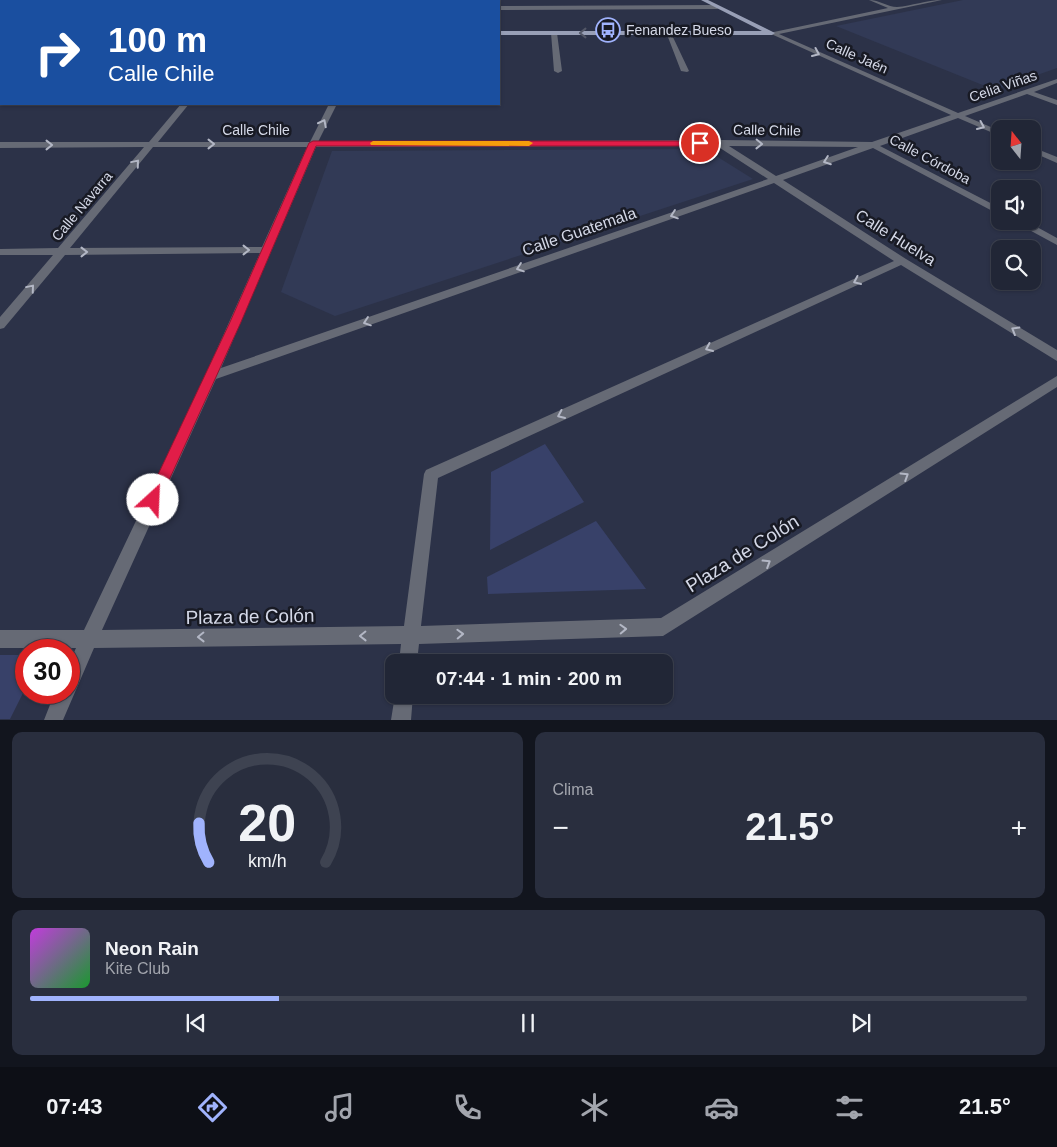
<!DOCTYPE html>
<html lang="es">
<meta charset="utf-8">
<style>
:root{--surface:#212636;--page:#292e3e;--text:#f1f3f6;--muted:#a2a5ad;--line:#3e4351;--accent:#a0b3fd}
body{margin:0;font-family:Arial,sans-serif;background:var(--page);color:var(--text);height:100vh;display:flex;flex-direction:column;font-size:19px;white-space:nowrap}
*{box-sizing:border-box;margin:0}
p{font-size:16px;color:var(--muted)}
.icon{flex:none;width:28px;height:28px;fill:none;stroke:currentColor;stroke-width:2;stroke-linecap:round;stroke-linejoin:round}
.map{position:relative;height:720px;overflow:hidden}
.panel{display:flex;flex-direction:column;gap:12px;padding:12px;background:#12151e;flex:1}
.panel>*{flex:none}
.top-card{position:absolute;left:0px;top:0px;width:500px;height:105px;box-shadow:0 1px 4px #0004,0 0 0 1px var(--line);background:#1a4fa0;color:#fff;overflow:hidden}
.needle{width:32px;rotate:343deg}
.buttons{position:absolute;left:991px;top:120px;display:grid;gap:10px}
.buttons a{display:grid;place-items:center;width:50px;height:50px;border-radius:10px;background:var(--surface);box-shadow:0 1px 4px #0004,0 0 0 1px var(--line);font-size:25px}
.speed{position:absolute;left:15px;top:639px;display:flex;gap:10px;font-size:25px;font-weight:700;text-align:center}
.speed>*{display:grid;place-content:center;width:65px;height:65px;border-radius:50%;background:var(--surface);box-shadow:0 1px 4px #0004,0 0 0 1px var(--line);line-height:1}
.speed .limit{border:8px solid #d22;background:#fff;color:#111}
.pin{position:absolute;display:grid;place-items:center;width:42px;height:42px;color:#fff;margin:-21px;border:2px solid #fff;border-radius:50%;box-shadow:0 1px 5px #0007}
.me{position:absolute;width:55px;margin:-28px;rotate:25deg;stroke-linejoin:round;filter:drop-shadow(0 0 4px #0008)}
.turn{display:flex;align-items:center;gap:18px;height:105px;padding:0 25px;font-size:22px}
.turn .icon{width:65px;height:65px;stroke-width:2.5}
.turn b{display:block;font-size:35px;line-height:42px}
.big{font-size:38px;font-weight:700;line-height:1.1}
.panel .widget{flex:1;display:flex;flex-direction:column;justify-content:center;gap:8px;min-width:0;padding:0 18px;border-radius:10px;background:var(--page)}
.panel .dial{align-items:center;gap:0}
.dial svg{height:130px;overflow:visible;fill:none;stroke:var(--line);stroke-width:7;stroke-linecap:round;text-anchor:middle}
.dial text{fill:var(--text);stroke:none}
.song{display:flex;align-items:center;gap:15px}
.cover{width:60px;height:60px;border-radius:8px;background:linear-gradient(135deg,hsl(290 70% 55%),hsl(130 70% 35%))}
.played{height:5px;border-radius:2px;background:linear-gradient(90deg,var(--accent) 25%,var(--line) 25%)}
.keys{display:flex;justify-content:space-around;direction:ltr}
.heat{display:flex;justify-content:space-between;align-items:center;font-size:28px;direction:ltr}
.panel .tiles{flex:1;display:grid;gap:12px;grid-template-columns:1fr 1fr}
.widget:last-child{grid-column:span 2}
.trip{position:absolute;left:385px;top:654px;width:288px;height:50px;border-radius:10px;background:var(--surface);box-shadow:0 1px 4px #0004,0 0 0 1px var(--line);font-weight:700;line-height:50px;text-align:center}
.tab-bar{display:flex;height:80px;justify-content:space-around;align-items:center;background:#0d0f16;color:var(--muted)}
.tab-bar .icon{width:35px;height:35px}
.tab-bar .on{color:var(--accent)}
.tab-bar b{font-size:22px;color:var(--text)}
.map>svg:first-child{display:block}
</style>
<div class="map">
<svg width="1057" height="720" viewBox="0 0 1057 720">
<rect width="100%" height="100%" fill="#2c3248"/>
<path fill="#323a56" d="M 963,0 L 1057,0 L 1057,68 L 995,90 L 836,26 Z
M 705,149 L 753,179 L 335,316 L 281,292 L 332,151 Z"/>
<path fill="#384169" d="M 545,444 L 584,502 L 490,550 L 491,472 Z
M 596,521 L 646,589 L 488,594 L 487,577 Z
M 0,655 L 26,655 L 26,687 L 10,719 L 0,719 Z"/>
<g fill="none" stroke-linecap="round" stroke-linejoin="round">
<path fill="#666a75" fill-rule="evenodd" d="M 869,0 C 879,0 888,7 897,7 C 912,6 926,0 942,0 L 779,34 L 958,113 L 1057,79 L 1057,83 L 1034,92 L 1057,100 L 1057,105 L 1027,94 L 965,116 L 1000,131 L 1000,136 L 958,118 L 880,146 L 1000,208 L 1000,215 L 873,148 L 783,180 L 906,259 L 1057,350 L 1057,361 L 901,265 L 438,478 L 421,626 L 661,618 L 1057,376 L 1057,387 L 663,636 L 419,644 L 417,662 L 399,662 L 401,644 L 94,648 L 63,720 L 44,720 L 55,692 L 69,692 L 69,663 L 76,648 L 0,648 L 0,630 L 84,630 L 205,376 L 260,253 L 65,255 L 4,328 L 0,329 L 0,317 L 53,255 L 0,255 L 0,249 L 58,248 L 144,147 L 0,148 L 0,142 L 149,142 L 181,104 L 189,104 L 158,142 L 310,142 L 329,104 L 337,104 L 318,142 L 719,140 L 872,142 L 951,115 L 769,33 L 888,8 ZM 717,146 L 768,179 L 221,368 L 316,147 ZM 729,146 L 858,147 L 776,176 ZM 153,147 L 307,147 L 262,247 L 70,248 ZM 774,183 L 894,261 L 426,470 L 424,474 L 404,626 L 102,630 L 216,379 Z
M 0,5 L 1,5 L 1,9 L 0,9 Z
M 499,6 L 717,5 L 720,7 L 717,9 L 499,10 Z
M 554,31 L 557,33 L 562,71 L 558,73 L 554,71 L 551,33 Z
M 666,32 L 671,33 L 689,71 L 687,72 L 681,71 Z
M 0,81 L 1,81 L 1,85 L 0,85 Z
M 1032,147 L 1057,157 L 1057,163 L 1032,152 Z
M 1013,221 L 1026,221 L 1057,238 L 1057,245 Z
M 395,695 L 413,695 L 411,720 L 391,720 Z"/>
<path fill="#989fb6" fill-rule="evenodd" d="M 701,0 L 708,0 L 775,33 L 772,35 L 499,35 L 499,31 L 762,31 Z
M 0,32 L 1,32 L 1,36 L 0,36 Z"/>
</g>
<defs><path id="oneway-chevron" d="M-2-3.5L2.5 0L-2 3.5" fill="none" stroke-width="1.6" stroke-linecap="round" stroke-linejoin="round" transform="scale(1.25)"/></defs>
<use stroke="#525666" href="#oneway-chevron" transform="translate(583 33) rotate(180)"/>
<g stroke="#b3b7c5">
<use href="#oneway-chevron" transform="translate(816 53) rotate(24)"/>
<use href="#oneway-chevron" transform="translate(323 123) rotate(-63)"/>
<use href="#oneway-chevron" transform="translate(981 126) rotate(24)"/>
<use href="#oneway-chevron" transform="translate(211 144)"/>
<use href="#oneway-chevron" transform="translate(759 144) rotate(1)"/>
<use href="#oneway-chevron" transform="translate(49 145)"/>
<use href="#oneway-chevron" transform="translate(827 161) rotate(160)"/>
<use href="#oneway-chevron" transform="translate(136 163) rotate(-50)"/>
<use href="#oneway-chevron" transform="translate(674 215) rotate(161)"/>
<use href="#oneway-chevron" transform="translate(246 250)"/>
<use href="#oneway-chevron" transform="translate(84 252)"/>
<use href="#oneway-chevron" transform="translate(520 268) rotate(161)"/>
<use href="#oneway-chevron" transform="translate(857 281) rotate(156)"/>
<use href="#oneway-chevron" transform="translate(31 288) rotate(-50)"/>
<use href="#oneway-chevron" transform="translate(367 322) rotate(161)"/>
<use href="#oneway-chevron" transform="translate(1015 330) rotate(-149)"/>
<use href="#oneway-chevron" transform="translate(709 348) rotate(156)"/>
<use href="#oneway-chevron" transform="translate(561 415) rotate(156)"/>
<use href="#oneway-chevron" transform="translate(905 476) rotate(-32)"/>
<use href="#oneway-chevron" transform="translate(767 563) rotate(-32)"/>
<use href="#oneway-chevron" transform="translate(623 629) rotate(-2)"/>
<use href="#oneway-chevron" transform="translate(460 634) rotate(-2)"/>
<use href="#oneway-chevron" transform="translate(363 636) rotate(179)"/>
<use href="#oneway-chevron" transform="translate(201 637) rotate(179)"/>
</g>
<path fill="#e11d48" stroke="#92132f" d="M 313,141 L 700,141 L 704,143 L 700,146 L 316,146 L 241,322 L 160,500 L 158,505 L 153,506 L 148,505 L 146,500 L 230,322 L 309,143 Z"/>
<path fill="#f59e0b" d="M 373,141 L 529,141 L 533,143 L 529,146 L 371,145 L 370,143 Z"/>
<defs>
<g id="bus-ring" transform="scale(1.25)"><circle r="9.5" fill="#181a24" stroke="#a0b3fd" stroke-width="1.5"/><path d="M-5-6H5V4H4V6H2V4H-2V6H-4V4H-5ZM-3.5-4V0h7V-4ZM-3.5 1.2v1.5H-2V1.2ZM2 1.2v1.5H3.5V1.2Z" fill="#a0b3fd"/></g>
</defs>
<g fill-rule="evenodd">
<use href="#bus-ring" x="608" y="30"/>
</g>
<g text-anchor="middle" stroke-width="5" stroke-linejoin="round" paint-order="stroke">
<g font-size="14" fill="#d4d8e7" stroke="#181a24" text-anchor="start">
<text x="626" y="35">Fenandez Bueso</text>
</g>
<g font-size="14" fill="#d4d8e7" stroke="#181a24">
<text transform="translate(857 56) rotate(24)" y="5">Calle Jaén</text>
<text transform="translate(1003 86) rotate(-19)" y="5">Celia Viñas</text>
<text x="256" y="135">Calle Chile</text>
<text transform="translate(767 130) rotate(1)" y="5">Calle Chile</text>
<text transform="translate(930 159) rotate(28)" y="5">Calle Córdoba</text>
<text transform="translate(82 206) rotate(-50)" y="5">Calle Navarra</text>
</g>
<g font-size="16" fill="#d4d8e7" stroke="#181a24">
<text transform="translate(579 231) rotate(-19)" y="6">Calle Guatemala</text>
<text transform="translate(896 237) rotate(32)" y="6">Calle Huelva</text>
</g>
<g font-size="19" fill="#d4d8e7" stroke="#181a24">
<text transform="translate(742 553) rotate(-32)" y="7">Plaza de Colón</text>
<text transform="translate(250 616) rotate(-1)" y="7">Plaza de Colón</text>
</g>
</g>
</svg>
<div class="buttons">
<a><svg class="needle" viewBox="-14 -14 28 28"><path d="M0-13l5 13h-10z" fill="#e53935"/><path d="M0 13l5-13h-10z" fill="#a2a5ad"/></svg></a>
<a><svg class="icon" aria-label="sound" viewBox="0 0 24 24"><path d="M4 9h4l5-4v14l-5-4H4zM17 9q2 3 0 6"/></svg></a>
<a><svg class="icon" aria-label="search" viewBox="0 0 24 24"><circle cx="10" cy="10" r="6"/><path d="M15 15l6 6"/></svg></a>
</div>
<div class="speed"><div class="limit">30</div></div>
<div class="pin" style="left:700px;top:143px;background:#d93025"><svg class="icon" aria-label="arrive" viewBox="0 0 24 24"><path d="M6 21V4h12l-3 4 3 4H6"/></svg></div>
<svg class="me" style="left:153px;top:500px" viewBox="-20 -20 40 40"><circle r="19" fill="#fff"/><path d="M0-13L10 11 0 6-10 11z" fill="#e11d48"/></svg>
<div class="trip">07:44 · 1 min · 200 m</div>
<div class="top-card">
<div class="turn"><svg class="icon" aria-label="right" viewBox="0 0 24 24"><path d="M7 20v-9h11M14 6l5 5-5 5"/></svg><div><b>100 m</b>Calle Chile</div></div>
</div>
</div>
<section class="panel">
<div class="tiles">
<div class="widget dial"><svg viewBox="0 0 100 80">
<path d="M14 69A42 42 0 1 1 86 69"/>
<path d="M14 69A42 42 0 0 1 8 45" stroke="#a0b3fd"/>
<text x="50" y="56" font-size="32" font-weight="700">20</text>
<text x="50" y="72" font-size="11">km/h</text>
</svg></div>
<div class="widget"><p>Clima</p>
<div class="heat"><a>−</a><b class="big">21.5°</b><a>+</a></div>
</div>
<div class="widget">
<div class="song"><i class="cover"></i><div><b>Neon Rain</b><p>Kite Club</p></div></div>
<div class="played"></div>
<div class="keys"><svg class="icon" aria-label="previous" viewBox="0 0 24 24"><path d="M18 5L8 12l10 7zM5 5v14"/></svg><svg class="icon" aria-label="pause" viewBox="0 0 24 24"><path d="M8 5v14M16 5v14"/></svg><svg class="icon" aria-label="next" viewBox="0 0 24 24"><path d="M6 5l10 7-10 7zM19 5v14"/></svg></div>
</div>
</div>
</section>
<nav class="tab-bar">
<b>07:43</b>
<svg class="icon on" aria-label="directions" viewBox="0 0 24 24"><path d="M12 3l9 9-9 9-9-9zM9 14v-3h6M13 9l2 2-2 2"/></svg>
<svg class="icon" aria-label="music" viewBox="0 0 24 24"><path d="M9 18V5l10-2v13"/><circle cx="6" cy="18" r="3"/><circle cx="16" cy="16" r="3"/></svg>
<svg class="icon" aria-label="phone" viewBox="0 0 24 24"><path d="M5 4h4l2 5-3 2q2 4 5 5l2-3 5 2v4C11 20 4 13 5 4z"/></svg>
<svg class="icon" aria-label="climate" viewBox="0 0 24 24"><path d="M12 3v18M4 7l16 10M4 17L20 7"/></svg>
<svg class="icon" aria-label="car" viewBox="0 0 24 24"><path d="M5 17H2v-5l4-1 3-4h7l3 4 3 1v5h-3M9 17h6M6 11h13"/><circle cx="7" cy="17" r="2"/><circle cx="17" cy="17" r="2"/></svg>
<svg class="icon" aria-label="filters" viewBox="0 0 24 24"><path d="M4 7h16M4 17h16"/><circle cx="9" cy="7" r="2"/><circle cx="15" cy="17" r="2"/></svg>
<b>21.5°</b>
</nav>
